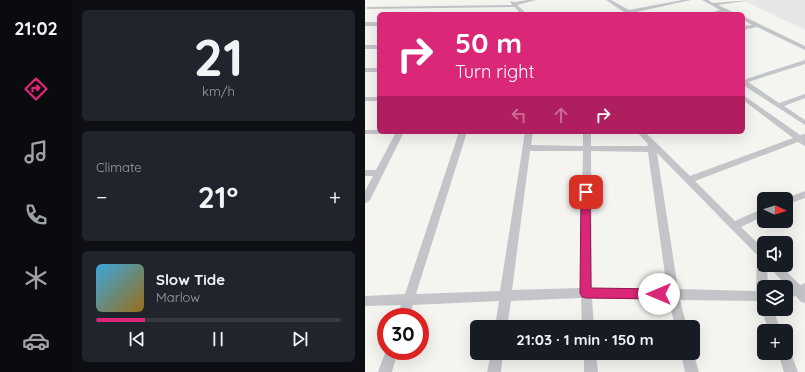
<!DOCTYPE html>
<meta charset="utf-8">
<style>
:root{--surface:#171b24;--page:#20242c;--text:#f1f3f6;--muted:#9ea1a6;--line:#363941;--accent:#db2777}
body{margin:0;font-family:Quicksand,sans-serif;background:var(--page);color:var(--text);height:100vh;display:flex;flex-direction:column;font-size:15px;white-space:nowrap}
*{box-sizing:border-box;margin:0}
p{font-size:13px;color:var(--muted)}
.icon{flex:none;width:22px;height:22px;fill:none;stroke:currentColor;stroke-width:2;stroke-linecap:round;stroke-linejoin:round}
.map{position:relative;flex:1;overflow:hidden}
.panel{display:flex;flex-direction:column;gap:10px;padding:10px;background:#0d0f14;width:293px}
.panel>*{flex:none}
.top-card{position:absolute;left:12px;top:12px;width:368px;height:122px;border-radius:6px;box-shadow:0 4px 16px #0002;background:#db2777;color:#fff;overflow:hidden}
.needle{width:26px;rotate:94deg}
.fabs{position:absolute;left:392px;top:192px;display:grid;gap:8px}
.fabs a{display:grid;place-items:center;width:36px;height:36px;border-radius:6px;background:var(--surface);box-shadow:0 4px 16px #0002;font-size:20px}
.speed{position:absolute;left:12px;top:308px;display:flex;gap:8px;font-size:20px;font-weight:700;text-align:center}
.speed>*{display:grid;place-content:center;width:52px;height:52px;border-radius:50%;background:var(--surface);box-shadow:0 4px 16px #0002;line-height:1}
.speed .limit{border:6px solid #d22;background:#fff;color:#111}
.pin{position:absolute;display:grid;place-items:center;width:34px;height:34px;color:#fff;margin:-17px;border-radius:8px;box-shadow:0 2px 6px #0006}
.me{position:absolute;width:44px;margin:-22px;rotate:270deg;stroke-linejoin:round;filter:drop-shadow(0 0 3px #0008)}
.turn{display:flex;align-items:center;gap:14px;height:84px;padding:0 12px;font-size:18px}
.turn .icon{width:52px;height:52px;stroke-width:2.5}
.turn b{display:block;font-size:28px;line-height:34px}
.lanes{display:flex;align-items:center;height:38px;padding:0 12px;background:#0003;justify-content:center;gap:20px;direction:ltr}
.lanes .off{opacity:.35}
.big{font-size:30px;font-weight:700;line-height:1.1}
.panel .card{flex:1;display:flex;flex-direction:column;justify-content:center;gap:6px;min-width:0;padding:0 14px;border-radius:6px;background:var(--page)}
.panel .dial{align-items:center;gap:0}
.dial b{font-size:52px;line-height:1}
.song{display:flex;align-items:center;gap:12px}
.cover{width:48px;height:48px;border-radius:6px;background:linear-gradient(135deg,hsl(200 70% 55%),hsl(40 70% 35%))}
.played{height:4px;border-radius:2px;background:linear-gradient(90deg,var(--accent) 20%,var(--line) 20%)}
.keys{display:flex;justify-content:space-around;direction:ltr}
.heat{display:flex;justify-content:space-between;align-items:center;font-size:22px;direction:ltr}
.trip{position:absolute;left:105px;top:320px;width:230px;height:40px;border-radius:6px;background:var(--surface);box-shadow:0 4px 16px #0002;font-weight:700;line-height:40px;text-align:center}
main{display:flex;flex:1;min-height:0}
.menu{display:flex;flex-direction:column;width:72px;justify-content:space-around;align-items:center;background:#090b0e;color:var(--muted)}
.menu .icon{width:28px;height:28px}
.menu .active{color:var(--accent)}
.menu b{font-size:18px;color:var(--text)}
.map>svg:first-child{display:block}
</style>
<main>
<nav class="menu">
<b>21:02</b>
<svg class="icon active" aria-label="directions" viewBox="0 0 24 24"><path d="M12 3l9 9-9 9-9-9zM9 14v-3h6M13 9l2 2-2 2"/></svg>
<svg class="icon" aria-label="music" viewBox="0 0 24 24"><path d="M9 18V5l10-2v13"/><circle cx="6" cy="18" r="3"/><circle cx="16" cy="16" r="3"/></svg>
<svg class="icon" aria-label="phone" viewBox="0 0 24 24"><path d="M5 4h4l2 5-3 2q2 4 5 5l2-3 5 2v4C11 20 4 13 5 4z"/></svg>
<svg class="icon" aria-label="climate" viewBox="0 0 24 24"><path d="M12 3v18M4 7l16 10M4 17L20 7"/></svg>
<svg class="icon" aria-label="car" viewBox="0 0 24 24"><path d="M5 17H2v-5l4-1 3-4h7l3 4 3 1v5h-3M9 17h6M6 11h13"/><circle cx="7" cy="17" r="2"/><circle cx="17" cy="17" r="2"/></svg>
</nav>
<section class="panel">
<div class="card dial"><b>21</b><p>km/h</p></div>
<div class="card"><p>Climate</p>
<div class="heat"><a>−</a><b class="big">21°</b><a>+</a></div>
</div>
<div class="card">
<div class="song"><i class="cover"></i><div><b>Slow Tide</b><p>Marlow</p></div></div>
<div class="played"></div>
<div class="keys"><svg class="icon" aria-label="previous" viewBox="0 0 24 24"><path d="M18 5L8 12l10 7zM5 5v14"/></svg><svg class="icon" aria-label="pause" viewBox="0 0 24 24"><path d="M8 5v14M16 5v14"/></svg><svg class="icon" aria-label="next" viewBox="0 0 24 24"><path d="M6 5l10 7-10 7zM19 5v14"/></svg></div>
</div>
</section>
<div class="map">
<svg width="440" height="372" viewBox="0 0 440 372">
<rect width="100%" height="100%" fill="#f4f5f1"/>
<path fill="#e5e6e5" d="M 392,0 L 440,0 L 440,30 L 380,1 Z"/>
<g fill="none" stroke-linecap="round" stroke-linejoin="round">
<path fill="#c3c5c9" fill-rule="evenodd" d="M 162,0 L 171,0 L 152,5 L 162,14 L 156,14 L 150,7 L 3,9 L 1,8 L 3,7 L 147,5 L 145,1 L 150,2 Z
M 241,0 L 246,0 L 264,10 L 317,0 L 326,0 L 267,13 L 269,14 L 262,14 Z
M 337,0 L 343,0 L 348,3 L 387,0 L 353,5 L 372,14 L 365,14 L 360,12 L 339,14 L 355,10 Z
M 378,16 L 440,46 L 440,50 L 392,27 L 378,30 L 378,26 L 387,25 L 378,20 Z
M 0,22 L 14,22 L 14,26 L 0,26 Z
M 0,45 L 14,45 L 14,49 L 0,49 Z
M 440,60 L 440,64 L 383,82 L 414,103 L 440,94 L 440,98 L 419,106 L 440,120 L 440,125 L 378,85 L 378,80 Z
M 0,68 L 14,68 L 14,72 L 0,72 Z
M 378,95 L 435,135 L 440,134 L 440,146 L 433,142 L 330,181 L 370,221 L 399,208 L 399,216 L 376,227 L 399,249 L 399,265 L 402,265 L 403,287 L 399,287 L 399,309 L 408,309 L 416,331 L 404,331 L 396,309 L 397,307 L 395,306 L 393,301 L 315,300 L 322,327 L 310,327 L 304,300 L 227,298 L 229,327 L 217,327 L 216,298 L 146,301 L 142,327 L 130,327 L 134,301 L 48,305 L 44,317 L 32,317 L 36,305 L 0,306 L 0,296 L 40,294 L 94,132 L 102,132 L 51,294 L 135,291 L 160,132 L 168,132 L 166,145 L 218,146 L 218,132 L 226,132 L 226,146 L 283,146 L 282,143 L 272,132 L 280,132 L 325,176 L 428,138 L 378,100 ZM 165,151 L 218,151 L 215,288 L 147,290 ZM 226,151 L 283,152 L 302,289 L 227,288 ZM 292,153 L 392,255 L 391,291 L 313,289 Z
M 0,97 L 14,97 L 14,101 L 0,101 Z
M 0,130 L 14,130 L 14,132 L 39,132 L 5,200 L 3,202 L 0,203 L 0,191 L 8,176 L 0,176 L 0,170 L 11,170 L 30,134 L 0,134 Z
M 440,191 L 440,198 L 421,205 L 421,199 L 419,199 Z
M 403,265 L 415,265 L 435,285 L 440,283 L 440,303 L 436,302 L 431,296 L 421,298 L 421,288 L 423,288 Z
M 421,347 L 424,348 L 433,372 L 419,372 L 413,353 L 421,353 Z
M 21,350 L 33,351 L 27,372 L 13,372 Z
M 328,352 L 334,372 L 320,372 L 316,353 Z
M 126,353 L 138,353 L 136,372 L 122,372 Z
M 219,353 L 231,353 L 233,372 L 219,372 Z"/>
</g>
<path fill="#db2777" stroke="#8e194d" d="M 221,189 L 225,192 L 226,288 L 294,289 L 298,290 L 300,294 L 298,297 L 294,299 L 221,298 L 217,297 L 215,293 L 216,192 Z"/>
</svg>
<div class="fabs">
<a><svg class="needle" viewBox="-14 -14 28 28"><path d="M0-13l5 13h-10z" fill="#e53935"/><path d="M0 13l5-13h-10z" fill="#9ea1a6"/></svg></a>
<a><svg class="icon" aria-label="sound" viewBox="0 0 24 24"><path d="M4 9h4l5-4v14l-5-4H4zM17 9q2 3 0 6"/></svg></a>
<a><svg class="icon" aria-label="layers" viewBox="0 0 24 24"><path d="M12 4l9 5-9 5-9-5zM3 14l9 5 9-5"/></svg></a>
<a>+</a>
</div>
<div class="speed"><div class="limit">30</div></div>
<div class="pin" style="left:221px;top:192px;background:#d93025"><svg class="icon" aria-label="arrive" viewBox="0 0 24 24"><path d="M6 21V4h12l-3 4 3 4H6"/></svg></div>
<svg class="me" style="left:294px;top:294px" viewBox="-20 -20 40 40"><circle r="19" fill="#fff"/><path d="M0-13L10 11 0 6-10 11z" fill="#db2777"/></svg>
<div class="trip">21:03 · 1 min · 150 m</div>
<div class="top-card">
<div class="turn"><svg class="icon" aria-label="right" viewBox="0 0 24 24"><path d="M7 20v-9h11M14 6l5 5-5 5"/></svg><div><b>50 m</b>Turn right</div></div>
<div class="lanes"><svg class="icon off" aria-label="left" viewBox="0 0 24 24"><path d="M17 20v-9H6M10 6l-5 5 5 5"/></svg><svg class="icon off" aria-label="ahead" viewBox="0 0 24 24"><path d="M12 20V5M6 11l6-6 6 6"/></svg><svg class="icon" aria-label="right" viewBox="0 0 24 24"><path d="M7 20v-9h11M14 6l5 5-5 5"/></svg></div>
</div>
</div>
</main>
